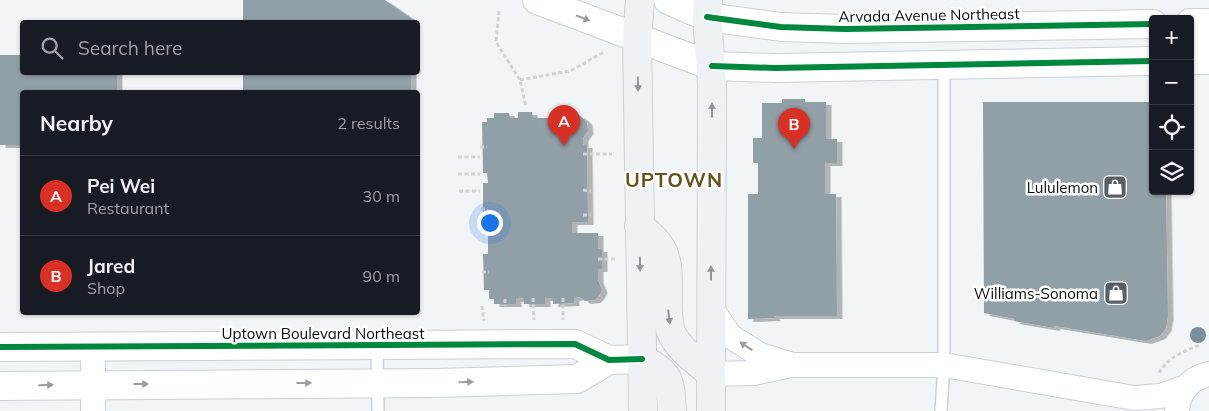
<!DOCTYPE html>
<meta charset="utf-8">
<style>
body{margin:0;font-family:Mulish,sans-serif;background:#20242c;color:#f1f3f6}
.controls{position:absolute;right:15px;top:15px;display:grid;overflow:hidden;border-radius:5px;box-shadow:0 1px 4px #0004}
.controls button{width:45px;height:45px;display:grid;place-items:center;padding:0;border:0;border-bottom:1px solid #363941;background:#171b24;color:#f1f3f6;font:25px sans-serif}
.you{position:absolute;left:489px;top:222px;width:18px;height:18px;margin:-12px;border:4px solid #fff;border-radius:50%;background:#1a73e8;box-shadow:0 0 0 8px #1a73e833}
.badge{display:grid;place-items:center;width:32px;height:32px;border-radius:50%;background:#d93025;color:#fff;font-size:16px;font-weight:700}
.pin{position:absolute;translate:-50% -41px;filter:drop-shadow(0 1px 2px #0008)}
.pin::after{content:'';position:absolute;top:26px;width:18px;height:15px;background:inherit;clip-path:polygon(0 0,100% 0,50% 100%)}
.list{margin:0;padding:0;list-style:none}
h2{display:flex;justify-content:space-between;align-items:center;height:65px;margin:0;padding:0 20px;font-size:21px}
h2 small{font-size:16px;font-weight:400;color:#9ea1a6}
.list li{display:grid;grid-template-columns:32px 1fr auto;gap:15px;align-items:center;box-sizing:border-box;height:80px;padding:0 20px;border-top:1px solid #363941}
.list b{display:block;font-size:19px;white-space:nowrap}
.list p{margin:0;font-size:16px;white-space:nowrap;color:#9ea1a6}
.list em{font-size:16px;font-style:normal;color:#9ea1a6}
.icon{flex:none;width:28px;height:28px;fill:none;stroke:currentColor;stroke-width:2;stroke-linecap:round;stroke-linejoin:round}
.map{position:relative;flex:none;width:1209px;height:411px;overflow:hidden}
.search{position:absolute;background:#171b24;box-shadow:0 1px 4px #0004;left:20px;top:20px;width:400px;height:55px;display:flex;align-items:center;gap:12px;box-sizing:border-box;padding:0 18px;border-radius:5px;color:#9ea1a6;font-size:19px}
.panel{position:absolute;background:#171b24;box-shadow:0 1px 4px #0004;left:20px;top:90px;width:400px;height:225px;border-radius:5px}
.map>svg:first-child{display:block}
</style>
<div class="map">
<svg width="1209" height="411" viewBox="0 0 1209 411">
<defs>
<filter id="shadow"><feDropShadow dx="5.5" dy="3" stdDeviation="0" flood-color="#0004"/></filter>
</defs>
<rect width="100%" height="100%" fill="#f2f5f7"/>
<path fill="#919fa7" filter="url(#shadow)" d="M243,0H385L411,18V22H243Z
M0,55H22V72H117V92H22V145H0Z
M243,72H411V92H243Z
M782,99H805V102H826V139H837V163H825V194H836L837,316H774L775,318L748,319V194H758V163H753V138H762V103H782Z
M983,102H1150L1153,105V191H1166L1168,317L1166,328L1160,336L1146,341L1055,326L1054,328L1014,321L1015,319L984,313Z
M518,112H532L533,118H554L553,112H570V116L579,115L587,122L588,131L583,138V145H587L588,222H572V233H598V249H602V269H598V280L602,290L599,296L595,300L585,301L580,297L574,298V303L553,304V298H545V304H524L523,298L516,299V304H494V299H489V290H484L483,254H488V235H483V183H488L487,173H483L482,122H487V118H494V113H509L510,118H518Z"/>
<g fill="none" stroke-linecap="round" stroke-linejoin="round">
<g stroke="#cad1d7" stroke-width="14">
<path id="service" d="M377,345L378,411
M941,411L944,365V65"/>
</g>
<g stroke="#cad1d7" stroke-width="26">
<path id="minor" d="M1191,23L1209,51
M711,308L730,336L760,355L789,364
M711,374L754,373L791,365H944L1134,398L1161,396L1186,387
M93,411V347
M1177,411C1178,392 1190,378 1209,374"/>
</g>
<g stroke="#cad1d7" stroke-width="30">
<path id="tertiary" d="M537,0L712,66L775,68L1153,61
M668,0L707,17L781,27L845,29L1153,24
M1190,23H1209
M1190,60H1209
M0,347L575,344L609,360L642,359
M0,386L436,383L577,379L609,360"/>
</g>
<g stroke="#cad1d7" stroke-width="30">
<path id="secondary" d="M640,0L637,39L643,411
M708,0L707,17L712,83L711,411
M639,226C647,232 656,239 661,248C674,268 663,307 671,332C678,349 698,362 711,374
M642,359C671,373 670,381 672,411"/>
</g>
<path stroke="#d2d3d4" stroke-width="3" stroke-dasharray="4 2.5" stroke-linecap="butt" d="M499,11L496,42L520,80L526,107
M520,80L570,71L604,52
M480,147H487
M583,154H612
M458,157H480
M458,174H480
M583,190L591,191
M459,191H480
M481,209H488
M583,215H591
M598,259H615
M482,272H489
M533,298L534,320
M563,298V320
M505,299V306
M482,306L484,321
M1159,373C1168,357 1184,351 1200,345"/>
<use href="#service" stroke="#fdfefe" stroke-width="11"/>
<use href="#minor" stroke="#fdfefe" stroke-width="24"/>
<use href="#tertiary" stroke="#fdfefe" stroke-width="28"/>
<use href="#secondary" stroke="#eff2f4" stroke-width="28"/>
<g stroke="#fff" stroke-width="9">
<path id="cycleway" d="M707,17L781,27L845,29L1153,24
M712,66L775,68L1153,61
M0,347L575,344L609,360L642,359"/>
</g>
<use href="#cycleway" stroke="#00873e" stroke-width="6"/>
</g>
<circle fill="#7b909e" cx="1198" cy="335" r="8"/>
<defs><path id="oneway-solid" d="M-6-.8H1V-3.2L6.5 0L1 3.2V.8H-6Z" transform="scale(1.25)"/></defs>
<g fill="#999ea1">
<use href="#oneway-solid" transform="translate(583 18) rotate(21)"/>
<use href="#oneway-solid" transform="translate(746 346) rotate(-147)"/>
<use href="#oneway-solid" transform="translate(466 382) rotate(-1)"/>
<use href="#oneway-solid" transform="translate(304 383)"/>
<use href="#oneway-solid" transform="translate(141 384)"/>
<use href="#oneway-solid" transform="translate(46 385) rotate(-1)"/>
</g>
<g fill="#91969b">
<use href="#oneway-solid" transform="translate(638 84) rotate(89)"/>
<use href="#oneway-solid" transform="translate(712 110) rotate(-90)"/>
<use href="#oneway-solid" transform="translate(640 264) rotate(89)"/>
<use href="#oneway-solid" transform="translate(711 273) rotate(-90)"/>
<use href="#oneway-solid" transform="translate(669 317) rotate(83)"/>
</g>
<defs>
<g id="shop-square" transform="scale(1.25)"><rect x="-9" y="-9" width="18" height="18" rx="4" fill="#575e64" stroke="#fff"/><path d="M-5-2.5h2.3a2.7 3.5 0 0 1 5.4 0H5L5.5 6h-11ZM-1.5-2.5h3a1.5 2.3 0 0 0-3 0Z" fill="#fff"/></g>
</defs>
<g fill-rule="evenodd">
<use href="#shop-square" x="1115" y="187"/>
<use href="#shop-square" x="1116" y="293"/>
</g>
<g text-anchor="middle" dominant-baseline="central" stroke-width="5" stroke-linejoin="round" paint-order="stroke">
<g font-size="15" fill="#030d15" stroke="#fff">
<text transform="translate(929 15) rotate(-1)">Arvada Avenue Northeast</text>
<text x="323" y="333">Uptown Boulevard Northeast</text>
</g>
<g font-size="15" fill="#030d15" stroke="#fff" text-anchor="end">
<text x="1098" y="187">Lululemon</text>
<text x="1098" y="293">Williams-Sonoma</text>
</g>
<g font-size="20" font-weight="bold" letter-spacing="1" fill="#665318" stroke="#fff">
<text x="674" y="179">UPTOWN</text>
</g>
</g>
</svg>
<div class="controls">
<button>+</button>
<button>−</button>
<button><svg class="icon" aria-label="locate" viewBox="0 0 24 24"><circle cx="12" cy="12" r="6"/><path d="M12 2v4M12 18v4M2 12h4M18 12h4"/></svg></button>
<button><svg class="icon" aria-label="layers" viewBox="0 0 24 24"><path d="M12 4l9 5-9 5-9-5zM3 14l9 5 9-5"/></svg></button>
</div>
<div class="you"></div>
<div class="pin badge" style="left:564px;top:146px">A</div>
<div class="pin badge" style="left:794px;top:149px">B</div>
<div class="search"><svg class="icon" aria-label="search" viewBox="0 0 24 24"><circle cx="10" cy="10" r="6"/><path d="M15 15l6 6"/></svg>Search here</div>
<section class="panel">
<h2>Nearby<small>2 results</small></h2>
<ul class="list">
<li><span class="badge">A</span><div><b>Pei Wei</b><p>Restaurant</p></div><em>30 m</em></li>
<li><span class="badge">B</span><div><b>Jared</b><p>Shop</p></div><em>90 m</em></li>
</ul>
</section>
</div>
